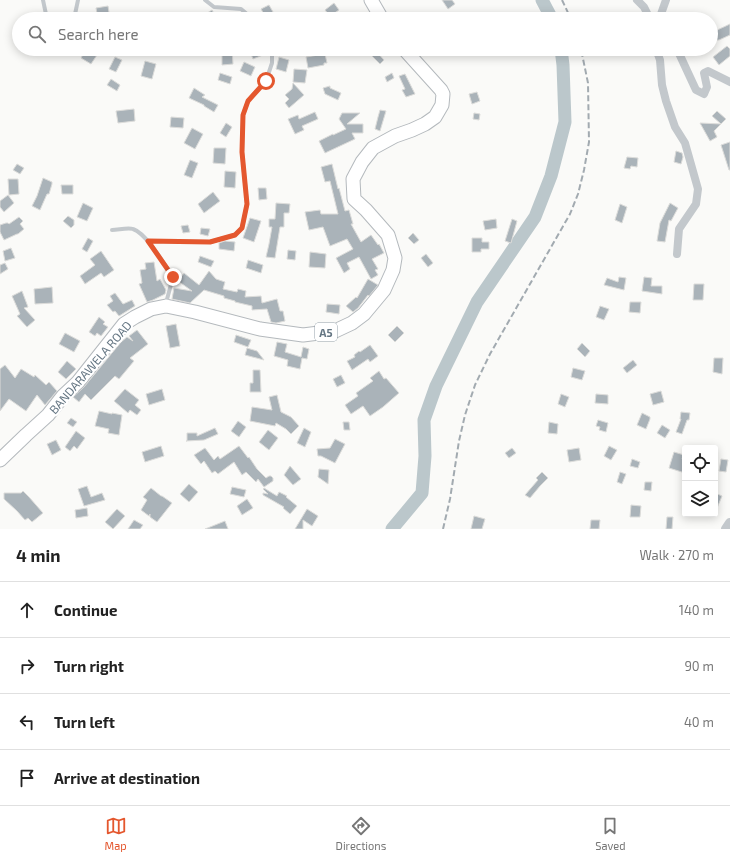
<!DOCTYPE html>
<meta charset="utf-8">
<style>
body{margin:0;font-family:"Exo 2",sans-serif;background:#f6f6f6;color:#222}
.controls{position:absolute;right:12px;bottom:12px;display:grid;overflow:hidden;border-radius:4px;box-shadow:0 2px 10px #0003}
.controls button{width:36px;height:36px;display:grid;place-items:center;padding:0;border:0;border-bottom:1px solid #e0e0e0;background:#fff;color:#222;font:20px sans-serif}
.stop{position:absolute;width:12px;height:12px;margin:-9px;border:3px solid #e4572e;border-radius:50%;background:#fff}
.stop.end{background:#e4572e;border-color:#fff;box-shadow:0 1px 4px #0008}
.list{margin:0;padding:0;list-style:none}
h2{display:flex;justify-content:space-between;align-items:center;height:52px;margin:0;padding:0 16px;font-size:17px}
h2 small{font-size:13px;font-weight:400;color:#767676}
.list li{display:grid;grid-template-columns:26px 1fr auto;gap:12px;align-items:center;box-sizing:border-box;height:56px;padding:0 16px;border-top:1px solid #e0e0e0}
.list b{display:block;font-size:15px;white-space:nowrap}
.list em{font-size:13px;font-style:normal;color:#767676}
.icon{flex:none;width:22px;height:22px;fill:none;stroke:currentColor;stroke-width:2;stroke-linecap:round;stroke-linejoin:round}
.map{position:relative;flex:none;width:730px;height:529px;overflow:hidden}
.search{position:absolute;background:#fff;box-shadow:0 2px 10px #0003;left:12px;right:12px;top:12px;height:44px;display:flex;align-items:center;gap:10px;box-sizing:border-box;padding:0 14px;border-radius:22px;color:#767676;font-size:15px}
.sheet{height:276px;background:#fff}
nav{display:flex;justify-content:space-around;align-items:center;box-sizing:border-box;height:56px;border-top:1px solid #e0e0e0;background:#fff;font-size:11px;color:#767676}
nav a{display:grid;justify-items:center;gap:2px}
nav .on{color:#e4572e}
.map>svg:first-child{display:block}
</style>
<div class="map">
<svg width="730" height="529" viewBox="0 0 730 529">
<rect width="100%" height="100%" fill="#fafaf8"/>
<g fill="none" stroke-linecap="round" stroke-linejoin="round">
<path stroke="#bbc7cb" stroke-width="13" d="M542,0L552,19
M392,529L422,493L425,456L424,420L436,386L477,302L535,217L551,176L565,122L563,65L561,49"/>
</g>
<path fill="#aab3b9" stroke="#dcdcda" d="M442,0H452L455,4L448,9Z
M334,3L339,10L330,16L325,10Z
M269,5L277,19H267L261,9Z
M108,6L110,19H98L96,8Z
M212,10L217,19H198Z
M730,24V35L719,40H717L713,32Z
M727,46L730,49V56L719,65L713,57Z
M86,49H94L99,52L91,64L81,58Z
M249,49H260L263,55L253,59Z
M365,49H374L384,60L380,64Z
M232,50L233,64L222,65V51Z
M325,54L327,63H324V65L308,68L306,57Z
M115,57L122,60L116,72L109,69Z
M279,57L289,60L286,72L276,69Z
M145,61L156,64L152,79L141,76Z
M244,62L255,67L251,76L240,71Z
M294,69L307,70L305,83L293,82Z
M220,73L232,77L230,84L218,80Z
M392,73L394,78L387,82L385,77Z
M405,74L415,94L406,97L402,90L405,89L399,76Z
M111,79L120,85L117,91L107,85Z
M293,83L304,95L289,108L285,103L289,99L285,95L292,89Z
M330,86V88L341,93L338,100L325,94L323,88Z
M194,88L205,95L202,97L218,105L214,112L204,106V105L189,98Z
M477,92L480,101L472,104L469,94Z
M134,109L135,121L118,123L116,111Z
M380,110L386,111L380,131L375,129L378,117Z
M717,111L726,119L721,124L712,116Z
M315,112L318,119L302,126L304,130L295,134L288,119L298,115L299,119Z
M342,113H360L347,124H363V133H352L355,139L325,153L319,141L333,134V135L346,129L339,119Z
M474,113L480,114L479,120L473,119Z
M171,117L184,118L183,128L170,127Z
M226,123L232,127L226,137L220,133Z
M700,123L721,124L714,131L717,137L710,141Z
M192,128L203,134L195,149L184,143Z
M730,142V170H729L721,145Z
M214,148H226L225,164L213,163Z
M676,151L682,153L683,157L681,164L674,162Z
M627,157L638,158L637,167L631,166L630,169L624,168Z
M190,160L198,163L192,178L184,175Z
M17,164L24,168L20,174L13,170Z
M332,164L338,189L339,188L345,211L349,210L353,224H351L361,242L371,235L378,245L379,244L384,253L372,259L378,269L375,270L378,275L371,279L359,257L347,263L350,269L344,273L336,258L353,249L347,239L330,246L323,227L309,230L305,212L320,210L321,214H338L330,181L325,182L321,167Z
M225,171L236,172L235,188L224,187Z
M43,178L52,182V184L49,194H47L40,210L32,206L37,196Z
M8,179H18L19,194L9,195Z
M61,185H73V194H62Z
M258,188H266L267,199L259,200Z
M213,192L220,201L204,213L198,204Z
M8,195L14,203L4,212L0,207V201Z
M83,203L93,208L87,221L77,217Z
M276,203L290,204L289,213H284V227H280L275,258L266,257L269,244L272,227H269V219H275Z
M670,203L678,208L671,221L669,220L665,242L657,241L660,223Z
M620,204L627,207L622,223L615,220Z
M68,216L74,220V225L71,228L63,221Z
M19,217L23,221L20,224L24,229L18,234H17L4,240L0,232V225L6,223H8L9,224Z
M250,218L261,221L254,242L243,238Z
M496,219L497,228L485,230L483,221Z
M512,219L517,221L511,243L505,241Z
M188,225L190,232L183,233L181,226Z
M201,228L210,229L208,236L200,234Z
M413,233L419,240L414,244L408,238Z
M88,238L93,241L87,252L82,249Z
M472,238H482V242H489V249H481V252H472Z
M225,241L235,242L234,251L219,249V243Z
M11,248L15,258L5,261L3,251Z
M288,250L296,251L295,260L287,259Z
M101,251L114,270L104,277L101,273L85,284L80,276L95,265L90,259Z
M310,252L326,254L325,268L309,267Z
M426,254L433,263L428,267L421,258Z
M200,256L214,261L211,267L198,262Z
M248,260L263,265L261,273L246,268Z
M154,262L157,281L160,279L166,290L165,294L153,300L147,302L139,284L142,283L140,270L146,269L145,263Z
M5,263L8,269L0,274V265Z
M209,271L216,279L225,282L223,289L237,292L238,289L246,291L245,297L261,296L262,303L277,299L280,311H283L285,321L276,323L271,322L267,309L252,310V306L235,302V301L224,298V296L204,290L190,303L172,299L174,288L192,291L178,281L184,273L199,285Z
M619,277L626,278L624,290L604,285L607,278L618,282Z
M644,277L652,278L651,286H662V294L642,291Z
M368,279L378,285L369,296L368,295L358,308L353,312L346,306L356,297L357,298Z
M694,284H704L703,300H693Z
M52,287L53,303L35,304L34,289Z
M22,291L28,307L24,308L35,320L27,327L17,316L20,314L12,296Z
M115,293L123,304L132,300L135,306L119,316L115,311L113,312L107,305L113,301L110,296Z
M630,302H641L640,313L629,312Z
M327,304L340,305L339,314L326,312Z
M600,306L609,309L604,320L596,317Z
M99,317L105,322L103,324L108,327L101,336L97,333L95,336L89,332Z
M176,324L180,346L170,348L166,326Z
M397,326L404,333L395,342L388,335Z
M137,330L148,344L130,358L134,361L119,379L115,376L91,400L85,394L79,402L73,397L84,387L121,342L127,337L133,341L129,336Z
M65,333L80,341L74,352L59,344Z
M236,335L251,340L248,347L234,342Z
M277,342L287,344L285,352L301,357L303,347L309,349L307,359L302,358L300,369L287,366L288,360L274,356Z
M582,343L590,351L585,357L577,349Z
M370,345L378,356L370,362L368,359L352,370L347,361L355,357L354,355L359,351L360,352Z
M247,348L257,351L264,360L245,355Z
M714,358H723L722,374L713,372Z
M633,360L637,365L627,373L623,368Z
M67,361L76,369L66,379L58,372Z
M5,365L15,378L21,369L34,377L35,375L46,385L49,382L57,391L45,405L37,395L26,411L9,399L0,411V369Z
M573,368L585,371L582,380L571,377Z
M253,370H260L261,392H250V383H253Z
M379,371L384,379L386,378L399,393L383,407L370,416L363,406L351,414L345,405L358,396L356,393L373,381L370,378Z
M341,375L345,383L337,387L333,379Z
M125,389L139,400L135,405L141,410L137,415L130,410L128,413L114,401Z
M162,389L165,400L149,405L146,394Z
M661,391L664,402L653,405L650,394Z
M561,394L569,397L565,407L558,404Z
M596,394L608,395V404L595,403Z
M277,395L281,412L291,417L299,426L291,434L286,429L276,423L275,426L250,421L252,407L272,410L269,397Z
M99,411L112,414V413L122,415L119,435L108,433L109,429L95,426Z
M681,412L690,413L689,420H687L682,434L676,432L681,419H680Z
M642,413L650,417V419L646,429L637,425Z
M71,418L77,422L73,427L67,423Z
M598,420L608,423L606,432L599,430L600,427L596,426Z
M238,421L246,427L239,437L231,431Z
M343,422H349L350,430H344Z
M549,422L558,424L557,434L548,433Z
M662,425L670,430L665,438L657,433Z
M215,428L218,434L204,440L186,441H187V433H197V436Z
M304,428L311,432L305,447L297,443Z
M268,430L278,438L269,450L259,442Z
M76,431L85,438L77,449L74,446L70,451L65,447Z
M335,439L345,444L335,463L321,456H318L317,449L330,448Z
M56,440L61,450L52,455L47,444Z
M161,446L164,456L145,462L142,452Z
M239,446L248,458L249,457L257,469L266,478L269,476H271L273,478V481L264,487L258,479L256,482L246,472L242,475L234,462L218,474L215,471L212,473L204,461L201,464L194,455L205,448L214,460L218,456L220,459Z
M609,446L617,450L611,460L604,456Z
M512,448L516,453L509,458L505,453Z
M579,448L581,460L569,462L567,450Z
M674,452L684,455L682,459H685V473L669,468Z
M632,459L640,462L638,468L630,466Z
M721,459L728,460L726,472L719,471Z
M290,466L301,479L293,485L284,475Z
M319,469L329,470L328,484L318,477Z
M542,472L548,478L540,486L530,498L525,495L538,480L536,478Z
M620,472L626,474L622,484L617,482Z
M645,482H652L651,491L644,490Z
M189,484L198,492L189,502L180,494Z
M87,486L91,497L102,493L105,500L84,506L78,489Z
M232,487L246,490L244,497L230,494Z
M151,488L161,496H162L172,503L157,522L150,517V514L149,516L141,510L147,500L143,497Z
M264,488L277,496L279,492L287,496L286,497L297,506L290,514L283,508L284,507L263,495V493L268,494L263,489Z
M23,491L29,497L43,513L32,522L28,518L25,520L17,511L4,499V493H21Z
M715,493L722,496L715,513Z
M247,499L253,508L242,515L237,506Z
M631,505L641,506L640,517H630Z
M87,508L88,516L76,518L75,510Z
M117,509L125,516L113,529L105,522Z
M307,509L318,516L312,526L303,520V529H295Z
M474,516L485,519L482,529H471Z
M667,517H673L672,529H666Z
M134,520L143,525L140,529H128Z
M591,520H600L599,529H590Z
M225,521L228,529H205Z"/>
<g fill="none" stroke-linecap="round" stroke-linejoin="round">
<g stroke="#b4b9bd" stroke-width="15">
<path id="trunk" d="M371,0L382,19
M0,460L26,435L48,415L63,396L78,382L124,324L135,317L151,309L166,306L195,312L260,329L303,335L335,331L352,323L364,314L384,290L393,270L395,258L388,235L366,210L354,199L353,179L362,162L373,148L395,136L412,130L425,124L435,117L442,105L443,94L441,90L404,49"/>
</g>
<path stroke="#c3c8cc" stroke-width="4" d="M43,0L47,19
M205,0L214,7L241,9L253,19
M74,19L78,0
M112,230C118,230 128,227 133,229C147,234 164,264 173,277L166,303
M148,241L210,242L235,235L242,228L247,204L242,152L243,115L248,101L266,81L272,63V49"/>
<path stroke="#c3c8cc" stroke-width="8" d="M637,0L644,7L650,19
M662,19L661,14L666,0
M656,49L660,60L662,85L666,101L675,127L685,143L698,189L696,204L679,229L677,254
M677,49L696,90L704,94L707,87L704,73L708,71L730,82"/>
<path stroke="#c3c8cc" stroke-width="10" d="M726,529L730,523"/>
<use href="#trunk" stroke="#fff" stroke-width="13"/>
<path stroke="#a2aab0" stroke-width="2" stroke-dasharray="6 3" stroke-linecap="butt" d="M562,0L571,19
M443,529L450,499L459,441L465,415L475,385L490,354L570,214L578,194L584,170L589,142L588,83L581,49"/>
</g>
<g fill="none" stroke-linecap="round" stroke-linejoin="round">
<path stroke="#e4572e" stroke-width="5" d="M173,277L148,241L210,242L235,235L242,228L247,204L242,152L243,115L248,101L266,81"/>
</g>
<g text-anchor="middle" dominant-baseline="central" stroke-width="4" stroke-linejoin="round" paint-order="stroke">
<rect fill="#fff" stroke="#939fa8" stroke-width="1" x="315" y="323" width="22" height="18" rx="3"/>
<g font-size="11" font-weight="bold" fill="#657683">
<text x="326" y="332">A5</text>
</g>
<g font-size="12" fill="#657683" stroke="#fff">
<text transform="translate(90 367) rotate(-49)">BANDARAWELA ROAD</text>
</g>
</g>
</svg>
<div class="controls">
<button><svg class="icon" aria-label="locate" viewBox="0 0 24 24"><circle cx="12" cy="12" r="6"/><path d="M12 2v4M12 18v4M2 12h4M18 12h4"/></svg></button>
<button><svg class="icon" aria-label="layers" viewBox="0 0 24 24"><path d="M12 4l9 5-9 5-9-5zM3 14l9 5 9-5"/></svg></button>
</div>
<div class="stop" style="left:266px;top:81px"></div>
<div class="stop end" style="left:173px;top:277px"></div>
<div class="search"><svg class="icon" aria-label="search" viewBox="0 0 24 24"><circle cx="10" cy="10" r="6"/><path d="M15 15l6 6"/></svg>Search here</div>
</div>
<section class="sheet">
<h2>4 min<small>Walk · 270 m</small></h2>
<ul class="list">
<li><svg class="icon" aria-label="ahead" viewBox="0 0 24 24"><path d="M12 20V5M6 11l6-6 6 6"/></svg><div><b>Continue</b></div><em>140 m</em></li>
<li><svg class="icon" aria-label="right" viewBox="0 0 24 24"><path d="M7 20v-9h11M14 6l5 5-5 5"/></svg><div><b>Turn right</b></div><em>90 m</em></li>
<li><svg class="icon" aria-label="left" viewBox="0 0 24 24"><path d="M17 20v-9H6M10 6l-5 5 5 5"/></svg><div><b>Turn left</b></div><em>40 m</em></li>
<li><svg class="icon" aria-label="arrive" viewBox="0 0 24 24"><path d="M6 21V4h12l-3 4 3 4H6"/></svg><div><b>Arrive at destination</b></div></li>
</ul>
</section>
<nav>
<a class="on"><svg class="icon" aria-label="map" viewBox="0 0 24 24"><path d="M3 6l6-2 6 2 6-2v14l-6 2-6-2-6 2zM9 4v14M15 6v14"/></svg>Map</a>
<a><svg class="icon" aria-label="directions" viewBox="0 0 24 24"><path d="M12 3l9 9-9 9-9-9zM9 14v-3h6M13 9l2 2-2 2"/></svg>Directions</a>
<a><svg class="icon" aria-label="saved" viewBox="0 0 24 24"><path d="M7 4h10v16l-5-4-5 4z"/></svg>Saved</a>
</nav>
